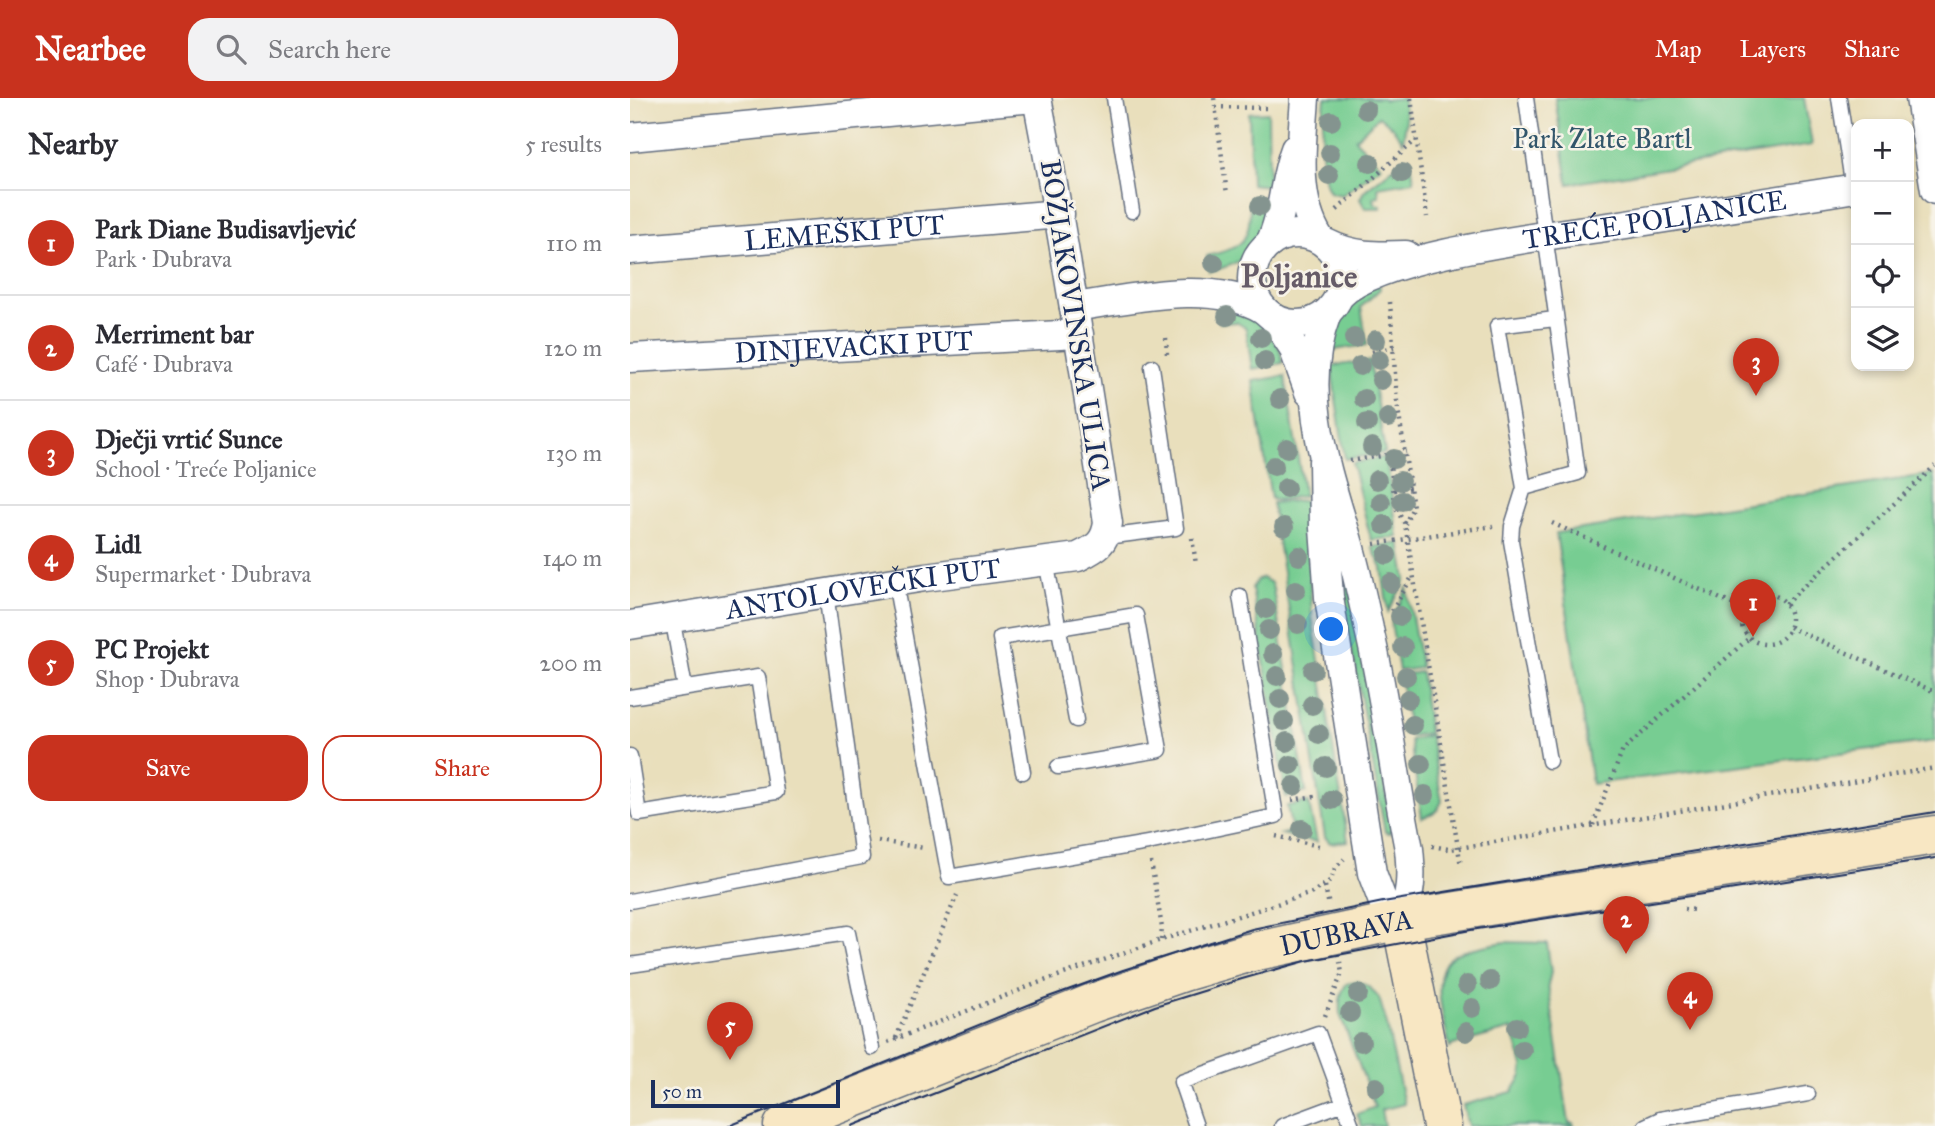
<!DOCTYPE html>
<meta charset="utf-8">
<style>
body{margin:0;font-family:"IM FELL Great Primer",serif;background:#f2f2f3;color:#2b2b33}
.controls{position:absolute;right:21px;top:21px;display:grid;overflow:hidden;border-radius:14px;box-shadow:0 4px 10px #0003}
.controls button{width:63px;height:63px;display:grid;place-items:center;padding:0;border:0;border-bottom:2px solid #e1e1e2;background:#fff;color:#2b2b33;font:35px sans-serif}
.scale{position:absolute;left:21px;bottom:18px;width:189px;box-sizing:border-box;padding-left:7px;border:4px solid #1b2f5e;border-top:0;font-size:19px;line-height:24px;white-space:nowrap;color:#1b2f5e;-webkit-text-stroke:5px #f7f3e8;paint-order:stroke}
.you{position:absolute;left:702px;top:532px;width:24px;height:24px;margin:-18px;border:5px solid #fff;border-radius:50%;background:#1a73e8;box-shadow:0 0 0 10px #1a73e833}
.badge{display:grid;place-items:center;width:46px;height:46px;border-radius:50%;background:#c8321e;color:#fff;font-size:23px;font-weight:700}
.pin{position:absolute;translate:-50% -58px;filter:drop-shadow(0 2px 4px #0008)}
.pin::after{content:'';position:absolute;top:37px;width:24px;height:21px;background:inherit;clip-path:polygon(0 0,100% 0,50% 100%)}
.list{margin:0;padding:0;list-style:none}
h2{display:flex;justify-content:space-between;align-items:center;height:91px;margin:0;padding:0 28px;font-size:30px}
h2 small{font-size:23px;font-weight:400;color:#7c7c81}
.list li{display:grid;grid-template-columns:46px 1fr auto;gap:21px;align-items:center;box-sizing:border-box;height:105px;padding:0 28px;border-top:2px solid #e1e1e2}
.list b{display:block;font-size:26px;white-space:nowrap}
.list p{margin:0;font-size:23px;white-space:nowrap;color:#7c7c81}
.list em{font-size:23px;font-style:normal;color:#7c7c81}
.actions{display:flex;gap:14px;padding:21px 28px}
.actions a{flex:1;padding:16px 0;border:2px solid #c8321e;border-radius:21px;text-align:center;font-size:24px;color:#c8321e}
.actions .main{background:#c8321e;color:#fff}
.icon{flex:none;width:38px;height:38px;fill:none;stroke:currentColor;stroke-width:2;stroke-linecap:round;stroke-linejoin:round}
.map{position:relative;flex:none;width:1305px;height:1028px;overflow:hidden}
header{display:flex;align-items:center;gap:42px;box-sizing:border-box;height:98px;padding:0 35px;background:#c8321e;color:#fff}
header strong{font-size:33px}
nav{display:flex;gap:38px;margin-inline-start:auto;font-size:24px}
.search{width:490px;height:63px;background:#f2f2f3;display:flex;align-items:center;gap:18px;box-sizing:border-box;padding:0 24px;border-radius:21px;color:#7c7c81;font-size:26px}
main{display:flex}
aside{flex:1;background:#fff}
.map>svg:first-child{display:block}
</style>
<header>
<strong>Nearbee</strong>
<div class="search"><svg class="icon" aria-label="search" viewBox="0 0 24 24"><circle cx="10" cy="10" r="6"/><path d="M15 15l6 6"/></svg>Search here</div>
<nav><a>Map</a><a>Layers</a><a>Share</a></nav>
</header>
<main>
<aside>
<h2>Nearby<small>5 results</small></h2>
<ul class="list">
<li><span class="badge">1</span><div><b>Park Diane Budisavljević</b><p>Park · Dubrava</p></div><em>110 m</em></li>
<li><span class="badge">2</span><div><b>Merriment bar</b><p>Café · Dubrava</p></div><em>120 m</em></li>
<li><span class="badge">3</span><div><b>Dječji vrtić Sunce</b><p>School · Treće Poljanice</p></div><em>130 m</em></li>
<li><span class="badge">4</span><div><b>Lidl</b><p>Supermarket · Dubrava</p></div><em>140 m</em></li>
<li><span class="badge">5</span><div><b>PC Projekt</b><p>Shop · Dubrava</p></div><em>200 m</em></li>
</ul>
<div class="actions"><a class="main">Save</a><a>Share</a></div>
</aside>
<div class="map">
<svg width="1305" height="1028" viewBox="0 0 1305 1028">
<rect width="100%" height="100%" fill="#f7f3e8"/>
<filter id="ink" filterUnits="userSpaceOnUse"><feTurbulence type="fractalNoise" baseFrequency=".0143" numOctaves="2"/><feDisplacementMap in="SourceGraphic" scale="14" xChannelSelector="R" yChannelSelector="G"/><feConvolveMatrix kernelMatrix="1 2 1 2 8 2 1 2 1" color-interpolation-filters="sRGB"/></filter>
<filter id="wash" filterUnits="userSpaceOnUse"><feTurbulence type="fractalNoise" baseFrequency=".00686" numOctaves="4" result="noise"/><feDisplacementMap in="SourceGraphic" scale="28" xChannelSelector="R" yChannelSelector="G"/><feGaussianBlur stdDeviation="1.57" result="paint"/><feColorMatrix in="noise" values="0 0 0 0 0 0 0 0 0 0 0 0 0 0 0 0 0 1.4 0 .05"/><feComposite in="paint" operator="in"/></filter>
<g filter="url(#wash)">
<rect width="100%" height="100%" fill="#e9dfbc"/>
<path fill="#77cd92" stroke="#497e78" stroke-width="2" d="M695,0H753L754,2L773,0L776,24L773,43L761,28L749,18L725,41L751,68L712,97L701,95C687,78 693,22 695,0Z
M925,0H1174L1182,47L938,86Z
M638,14L639,88L621,86L619,15Z
M774,65L782,70L784,83L748,89L749,98L744,99L745,106L750,107V110H735L730,101L734,93L768,66Z
M620,102H639C628,144 627,164 579,173L577,158C617,149 620,141 620,102Z
M749,184L750,191L731,209L737,247L697,253L710,206Z
M588,210L625,219L649,249L653,265L622,271L616,230L606,224L590,225Z
M740,263L755,355L715,361L701,268Z
M655,278L674,398L648,402L641,401L623,283Z
M756,359L768,439L741,442L722,365Z
M1303,376L1305,390V643L962,686L926,435Z
M675,402L682,519L718,743L700,745L695,739L642,405Z
M770,445L776,481L758,514L752,470L742,449Z
M715,458L762,731L760,735L755,734L725,568L704,482Z
M632,480L641,485L643,491L676,694L656,699L622,490L627,482Z
M777,490L791,570L769,573L761,525Z
M791,574L799,635L780,638L770,577Z
M800,637L812,703L807,713L792,720L780,642Z
M677,704L679,706L687,744L652,736L662,733L657,708Z
M875,844L917,845L921,874L918,887L939,1025H943L944,1028H838L833,1007L882,994L892,978L893,968L882,931L823,947L820,950C815,925 796,871 826,856C841,849 859,847 875,844Z
M727,883L739,889L749,900L756,923L774,1006L751,1012L754,1028H732L727,1016L745,1009L710,916C709,904 710,896 716,886Z"/>
</g>
<g filter="url(#ink)">
<g fill="none" stroke-linecap="round" stroke-linejoin="round">
<g stroke="#636d7f" stroke-width="17">
<path id="lane" d="M484,0L502,113
M896,0L948,375L894,390L882,428L881,443L919,663
M1209,0L1223,90
M894,390L867,228L925,221
M476,439L546,430L522,269
M416,463L446,622
M265,484L319,779L518,745L646,718L610,498
M42,519L55,590
M0,599L128,579L146,694L9,716L0,658
M393,674L370,540L506,517L530,652L428,669
M0,803L232,759L196,495
M0,867L218,835L242,950
M566,1028L551,984L688,935L722,1028
M652,1028L714,1005
M1015,1028L1030,1021L1178,996"/>
</g>
<g stroke="#636d7f" stroke-width="31">
<g id="street">
<path d="M675,0C672,46 664,101 690,141"/>
<path d="M1290,0L1305,92"/>
<path d="M0,39L404,0"/>
<circle cx="667" cy="181" r="45"/>
<path d="M640,145C654,116 653,82 665,51"/>
<path d="M696,145C723,159 747,158 776,157"/>
<path id="s1" d="M0,152L430,116"/>
<path id="s2" d="M710,197C752,155 927,137 990,127C1069,115 1148,102 1226,90"/>
<path d="M444,209C502,201 581,181 633,211"/>
<path d="M643,219L663,249L679,294"/>
<path id="s3" d="M0,260L449,236"/>
<path d="M693,363L694,430L699,499L742,775L753,804L771,822C781,795 782,780 779,751C764,678 756,603 739,531C732,498 725,465 715,433C693,361 669,288 697,215"/>
<path id="s4" d="M0,527L295,479L448,459C466,450 475,446 478,425C456,283 434,141 407,0"/>
</g>
</g>
<g stroke="#636d7f" stroke-width="41">
<g id="secondary">
<path d="M771,822L812,1028"/>
<path id="s5" d="M153,1028L463,905L553,874L618,855L771,822L1305,737"/>
</g>
</g>
<path stroke="#636d7f" stroke-width="4.5" stroke-dasharray="2 5" stroke-linecap="butt" d="M584,0L597,96
M781,0L797,119
M585,9L637,10
M707,112L786,42
M760,204L767,304L783,409L775,426
M536,240L537,257
M742,254L764,249
M759,356L766,411L775,426L831,768
M720,363L776,354
M764,392L782,389
M922,425L1113,511
M562,440L566,466
M744,446L863,428
M1111 521a25 25 0 1 1 50 0a25 25 0 1 1-50 0Z
M1155,506L1305,368
M762,513L782,479
M1159,529L1305,594
M662,702L685,698
M963,727L993,652L1119,540
M646,738L693,749
M248,743L294,750
M802,748L818,751L829,750L1305,670
M521,764L532,830L531,842
M695,788L699,808
M1054,811L1067,812
M695,918L712,875L710,864
M266,940L327,797
M258,944L408,885L531,842L682,795L701,782L705,770L714,761"/>
<use href="#lane" stroke="#fff" stroke-width="14"/>
<use href="#street" stroke="#fff" stroke-width="28"/>
<use href="#secondary" stroke="#f8e7c3" stroke-width="38"/>
<path stroke="#1b2f5e" stroke-width="2" d="M99,1028L413,901L493,872L622,831L753,804L1305,714
M222,1028L525,908L612,881L676,863L841,832L1305,760"/>
</g>
<g fill="#84948f">
<circle cx="736" cy="12" r="10"/>
<circle cx="701" cy="23" r="10"/>
<circle cx="700" cy="55" r="10"/>
<circle cx="740" cy="65" r="10"/>
<circle cx="772" cy="75" r="10"/>
<circle cx="699" cy="77" r="10"/>
<circle cx="630" cy="108" r="10"/>
<circle cx="584" cy="165" r="10"/>
<circle cx="597" cy="218" r="10"/>
<circle cx="631" cy="240" r="10"/>
<circle cx="724" cy="240" r="10"/>
<circle cx="746" cy="242" r="10"/>
<circle cx="749" cy="262" r="10"/>
<circle cx="635" cy="263" r="10"/>
<circle cx="730" cy="268" r="10"/>
<circle cx="751" cy="282" r="10"/>
<circle cx="650" cy="301" r="10"/>
<circle cx="734" cy="301" r="10"/>
<circle cx="758" cy="320" r="10"/>
<circle cx="737" cy="325" r="10"/>
<circle cx="742" cy="349" r="10"/>
<circle cx="657" cy="350" r="10"/>
<circle cx="764" cy="361" r="10"/>
<circle cx="644" cy="368" r="10"/>
<circle cx="747" cy="382" r="10"/>
<circle cx="770" cy="383" r="10"/>
<circle cx="656" cy="390" r="10"/>
<circle cx="772" cy="403" r="10"/>
<circle cx="751" cy="404" r="10"/>
<circle cx="754" cy="427" r="10"/>
<circle cx="654" cy="429" r="10"/>
<circle cx="757" cy="457" r="10"/>
<circle cx="669" cy="458" r="10"/>
<circle cx="761" cy="485" r="10"/>
<circle cx="666" cy="492" r="10"/>
<circle cx="636" cy="511" r="10"/>
<circle cx="770" cy="518" r="10"/>
<circle cx="668" cy="526" r="10"/>
<circle cx="639" cy="532" r="10"/>
<circle cx="773" cy="549" r="10"/>
<circle cx="643" cy="556" r="10"/>
<circle cx="683" cy="572" r="10"/>
<circle cx="647" cy="578" r="10"/>
<circle cx="776" cy="578" r="10"/>
<circle cx="650" cy="601" r="10"/>
<circle cx="778" cy="601" r="10"/>
<circle cx="682" cy="607" r="10"/>
<circle cx="654" cy="623" r="10"/>
<circle cx="783" cy="627" r="10"/>
<circle cx="689" cy="636" r="10"/>
<circle cx="657" cy="644" r="10"/>
<circle cx="791" cy="666" r="10"/>
<circle cx="661" cy="667" r="10"/>
<circle cx="696" cy="669" r="10"/>
<circle cx="664" cy="688" r="10"/>
<circle cx="795" cy="697" r="10"/>
<circle cx="702" cy="702" r="10"/>
<circle cx="672" cy="731" r="10"/>
<circle cx="860" cy="883" r="10"/>
<circle cx="837" cy="887" r="10"/>
<circle cx="728" cy="896" r="10"/>
<circle cx="842" cy="910" r="10"/>
<circle cx="720" cy="915" r="10"/>
<circle cx="887" cy="929" r="10"/>
<circle cx="836" cy="934" r="10"/>
<circle cx="731" cy="944" r="10"/>
<circle cx="892" cy="952" r="10"/>
<circle cx="746" cy="989" r="10"/>
</g>
</g>
<g text-anchor="middle" dominant-baseline="central" stroke-width="5" stroke-linejoin="round" paint-order="stroke">
<g font-size="28" fill="#32566b" stroke="#f7f3e8">
<text x="972" y="40">Park Zlate Bartl</text>
</g>
<g font-size="28" fill="#1b2f5e" stroke="#f7f3e8">
<text stroke="none"><textPath href="#s2" startOffset="326">TREĆE POLJANICE</textPath></text>
<text stroke="none"><textPath href="#s1" startOffset="215">LEMEŠKI PUT</textPath></text>
<text transform="translate(446 227) rotate(81)">BOŽJAKOVINSKA ULICA</text>
<text stroke="none"><textPath href="#s3" startOffset="224">DINJEVAČKI PUT</textPath></text>
<text stroke="none"><textPath href="#s4" startOffset="236">ANTOLOVEČKI PUT</textPath></text>
<text stroke="none"><textPath href="#s5" startOffset="597">DUBRAVA</textPath></text>
</g>
<g font-size="32" font-weight="bold" fill="#665c68" stroke="#f7f3e8">
<text x="669" y="178">Poljanice</text>
</g>
</g>
</svg>
<div class="controls">
<button>+</button>
<button>−</button>
<button><svg class="icon" aria-label="locate" viewBox="0 0 24 24"><circle cx="12" cy="12" r="6"/><path d="M12 2v4M12 18v4M2 12h4M18 12h4"/></svg></button>
<button><svg class="icon" aria-label="layers" viewBox="0 0 24 24"><path d="M12 4l9 5-9 5-9-5zM3 14l9 5 9-5"/></svg></button>
</div>
<div class="scale">50 m</div>
<div class="you"></div>
<div class="pin badge" style="left:1123px;top:539px">1</div>
<div class="pin badge" style="left:996px;top:856px">2</div>
<div class="pin badge" style="left:1126px;top:298px">3</div>
<div class="pin badge" style="left:1060px;top:932px">4</div>
<div class="pin badge" style="left:100px;top:962px">5</div>
</div>
</main>
